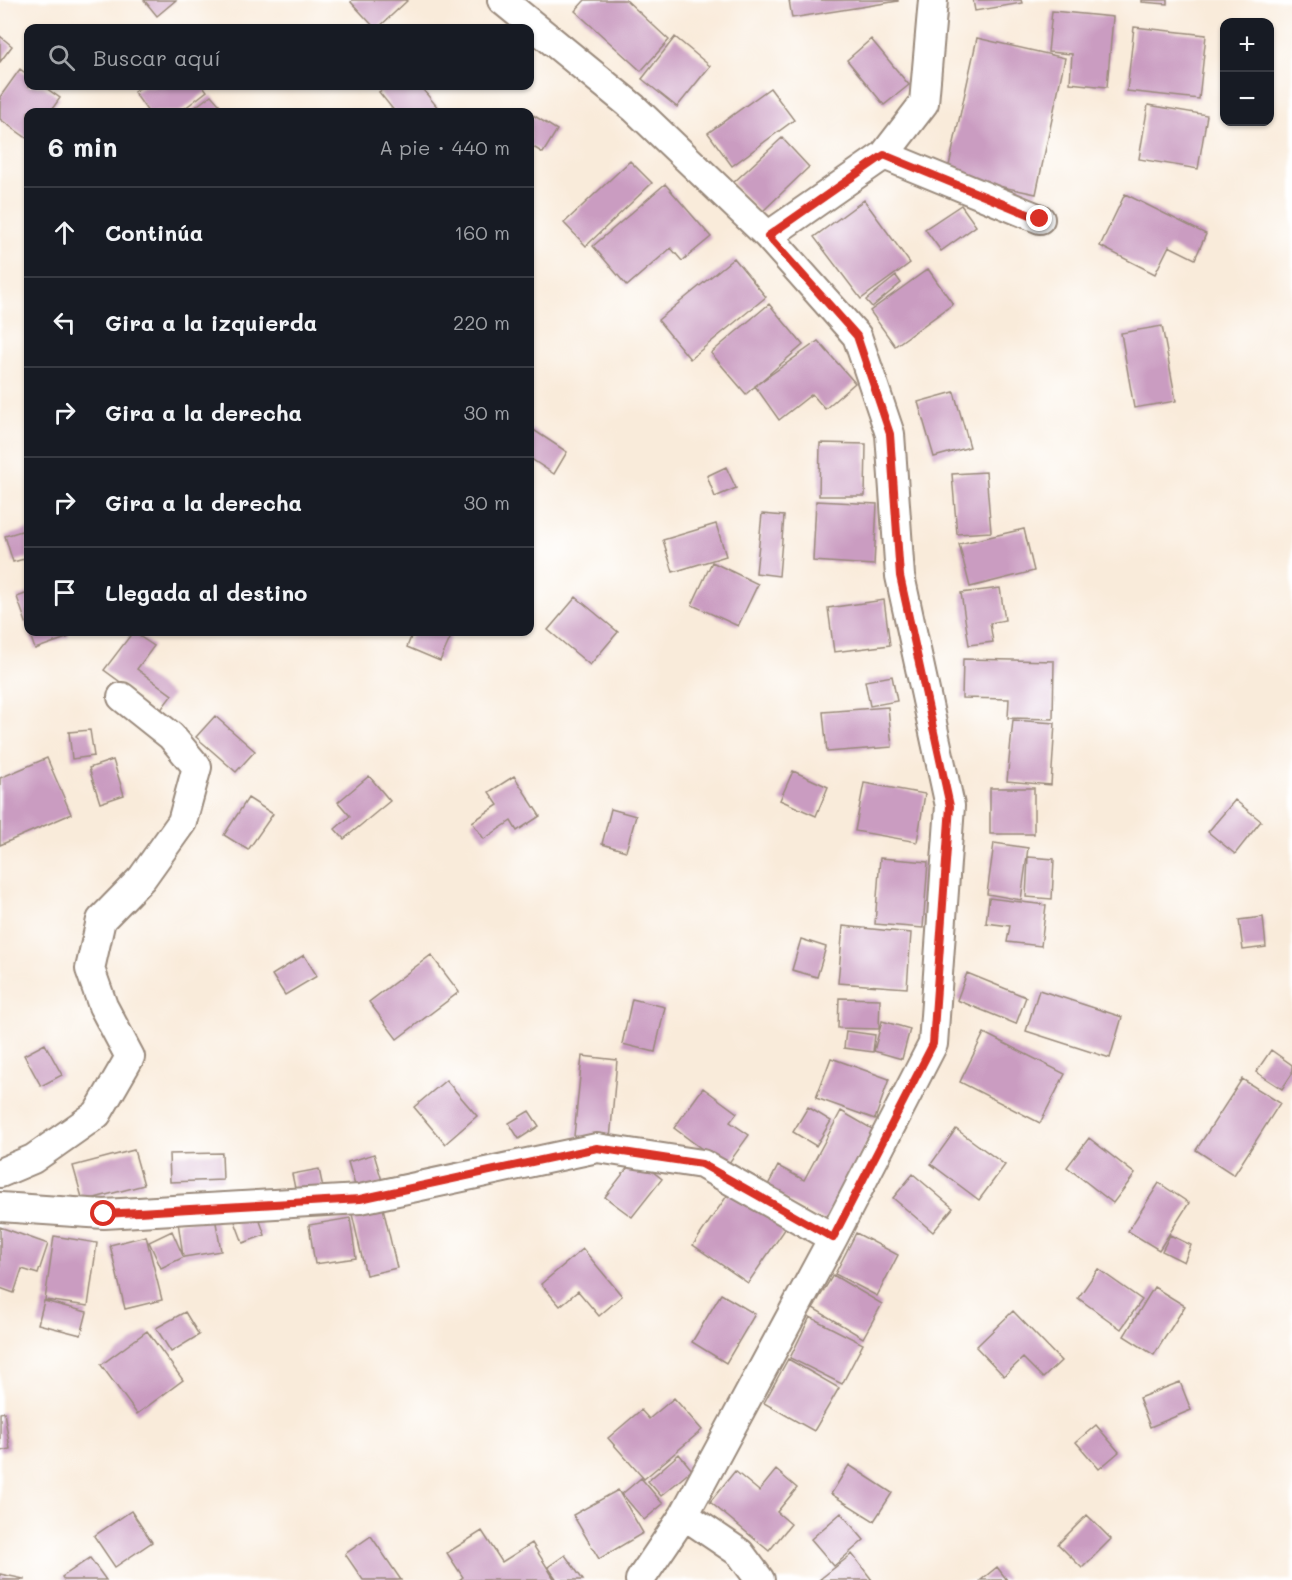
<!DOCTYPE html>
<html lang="es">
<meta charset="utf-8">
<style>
body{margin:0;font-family:Mali,sans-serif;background:#20242c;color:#f1f3f6}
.controls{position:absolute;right:18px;top:18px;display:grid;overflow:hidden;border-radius:12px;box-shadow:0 2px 4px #0004}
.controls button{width:54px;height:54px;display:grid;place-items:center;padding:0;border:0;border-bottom:2px solid #363941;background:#171b24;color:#f1f3f6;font:30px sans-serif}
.stop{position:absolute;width:18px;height:18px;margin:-14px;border:4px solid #d93025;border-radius:50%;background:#fff}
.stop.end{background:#d93025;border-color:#fff;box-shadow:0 2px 6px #0008}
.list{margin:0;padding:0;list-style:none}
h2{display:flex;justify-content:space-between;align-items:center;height:78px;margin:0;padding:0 24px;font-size:26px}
h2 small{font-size:20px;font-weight:400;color:#9ea1a6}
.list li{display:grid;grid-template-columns:39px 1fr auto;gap:18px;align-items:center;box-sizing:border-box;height:90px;padding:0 24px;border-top:2px solid #363941}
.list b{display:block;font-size:22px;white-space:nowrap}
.list em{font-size:20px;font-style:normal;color:#9ea1a6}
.icon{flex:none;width:33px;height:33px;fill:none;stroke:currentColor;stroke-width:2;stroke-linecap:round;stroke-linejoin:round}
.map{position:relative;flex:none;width:1292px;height:1580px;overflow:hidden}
.search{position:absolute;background:#171b24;box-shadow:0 2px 4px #0004;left:24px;top:24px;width:510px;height:66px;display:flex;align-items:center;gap:15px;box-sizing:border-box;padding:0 21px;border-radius:12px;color:#9ea1a6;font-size:22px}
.panel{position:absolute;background:#171b24;box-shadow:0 2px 4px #0004;left:24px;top:108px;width:510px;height:528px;border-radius:12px}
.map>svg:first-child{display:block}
</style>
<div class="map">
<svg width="1292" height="1580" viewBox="0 0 1292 1580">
<rect width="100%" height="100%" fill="#fff"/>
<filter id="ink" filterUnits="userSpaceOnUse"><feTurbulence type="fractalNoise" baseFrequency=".0167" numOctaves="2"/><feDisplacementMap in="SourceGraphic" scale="12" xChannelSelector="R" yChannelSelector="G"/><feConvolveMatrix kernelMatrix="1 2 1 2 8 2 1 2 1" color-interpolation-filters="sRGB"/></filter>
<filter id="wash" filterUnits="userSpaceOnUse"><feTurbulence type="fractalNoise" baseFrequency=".008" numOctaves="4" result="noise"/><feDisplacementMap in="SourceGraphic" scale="24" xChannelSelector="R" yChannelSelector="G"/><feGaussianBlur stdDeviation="1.35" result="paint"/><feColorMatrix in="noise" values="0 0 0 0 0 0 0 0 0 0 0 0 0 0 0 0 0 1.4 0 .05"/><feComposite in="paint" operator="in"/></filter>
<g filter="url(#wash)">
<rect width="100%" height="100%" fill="#f9ebda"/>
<g id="blocks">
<path fill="#ca9cc1" d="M144,0H176L157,16Z
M352,0H408L378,28H375L351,2Z
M585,0H626L669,40L641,71L575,11Z
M789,0H898V1L792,18Z
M973,0H1021L1022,3L975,11Z
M1142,0H1167V4L1142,2Z
M1052,11L1113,17L1107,87L1070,83L1072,54L1048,52Z
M1134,27L1206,35L1199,99L1127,91Z
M0,36L12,46L0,62Z
M675,37L710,66L677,107L642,79Z
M977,38L1065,58L1036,194L947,175Z
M871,39L909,85L884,105L847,60Z
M20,69L28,75V86H43L60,98L50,112H28V139L0,119V97Z
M143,86H203L207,91L180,112H148L134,92Z
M388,86H420L439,109L435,112H395L379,92Z
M770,88L794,120L732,166L708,133Z
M211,95L226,112H189Z
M1148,105L1207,115L1198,169L1139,159Z
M533,115L557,130L543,153L530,145V122Z
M782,138L809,167L761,213L733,183Z
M630,161L652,183L586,246L564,223Z
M665,184L711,237L682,261L671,248L627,286L593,246Z
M1125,194L1206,234L1195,259L1169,246L1155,274L1100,246Z
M864,200L910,263L861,299L814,237Z
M961,205L976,226L941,251L925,229Z
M734,258L766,297L690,359L658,320Z
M928,269L953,304L895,346L870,311Z
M896,276L901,283L872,307L866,300Z
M769,304L803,345L746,394L711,353Z
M1162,326L1176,401L1134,408L1121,333Z
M818,341L855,383L825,409L812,394L779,420L755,386Z
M954,392L970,447L934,457L918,402Z
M532,429L567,452L554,474L530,458V433Z
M820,443L866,444L865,496H819Z
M726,467L736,488L715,497L707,476Z
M986,472L991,532L957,534L952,474Z
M816,501L877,504L874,565L813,561Z
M762,514L784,516L779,576L756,573Z
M716,524L726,556L673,572L663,540Z
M28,529V558L13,562L5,536Z
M1024,529L1034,571L970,587L959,544Z
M712,562L758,584L738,626L692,605Z
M1000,588L1005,620L990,623L993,642L969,645L961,593Z
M28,593V628L17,597Z
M576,597L618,632L590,665L548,630Z
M884,600L890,645L834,652L828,608Z
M29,632H67L69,637L35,649Z
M133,632L154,646L137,669L172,695L160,711L104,670Z
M413,632H453L440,661L407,647Z
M963,659L1054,661L1053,719L1008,718L1009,699L962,698Z
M892,676L897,701L870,706L865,681Z
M888,707L892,747L827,752L823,712Z
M215,716L255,751L236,772L196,737Z
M1013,720L1055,723L1051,785L1007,781Z
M90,730L94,756L72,759L69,732Z
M47,758L71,814L0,845V778Z
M113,760L124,795L100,803L89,768Z
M793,771L828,787L816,816L780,800Z
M369,776L390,801L344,839L335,829L350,816L338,802Z
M514,776L540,816L517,831L511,821L484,839L472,822L498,805L489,792Z
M864,783L925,794L917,842L855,831Z
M990,788H1034V834H990Z
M248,798L273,814L248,850L224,835Z
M1235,800L1261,821L1235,854L1208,832Z
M611,809L636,816L626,851L602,844Z
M994,843L1028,848L1021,900L987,894Z
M1028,857L1054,859L1052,899L1026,897Z
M880,858L928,862L923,928L875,924Z
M989,898L1046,905L1041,946L1007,942L1010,926L986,923Z
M1263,917L1266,947L1243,950L1239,920Z
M843,926L911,933L907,988L838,983Z
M801,939L826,947L817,977L792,970Z
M304,955L317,976L285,995L272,975Z
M431,955L459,992L397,1039L369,1002Z
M967,973L1026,997L1016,1024L957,1000Z
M1039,990L1122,1017L1110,1058L1026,1031Z
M839,998L880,999L879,1029L838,1028Z
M632,999L665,1007L655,1052L622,1044Z
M882,1021L910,1029L902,1059L874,1051Z
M846,1031L875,1035L873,1052L844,1048Z
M984,1033L1065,1074L1040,1123L960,1082Z
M45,1044L62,1075L41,1086L24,1055Z
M1271,1050L1292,1065V1074L1282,1089L1256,1072Z
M582,1056L617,1060L610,1140L574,1136Z
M831,1058L889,1079L875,1119L816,1098Z
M1242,1079L1280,1103L1234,1175L1196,1150Z
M446,1080L477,1116L445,1144L414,1107Z
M703,1088L737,1113L730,1122L749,1135L726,1167L674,1128Z
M808,1107L831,1121L816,1146L793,1132Z
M529,1111L539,1126L519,1139L509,1123Z
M841,1111L874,1130L825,1221L766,1189L778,1166L804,1180Z
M956,1129L1005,1165L979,1200L931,1164Z
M1089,1138L1135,1174L1113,1203L1067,1167Z
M134,1150L144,1185L83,1201L73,1166Z
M222,1153L223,1180L170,1182L169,1154Z
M374,1154L383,1184L357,1192L348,1162Z
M635,1158L662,1179L632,1217L605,1197Z
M319,1169L324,1193L297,1198L292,1174Z
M913,1174L953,1208L933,1232L893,1198Z
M1159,1183L1189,1203L1159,1250L1128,1231Z
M733,1187L788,1225L748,1283L693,1245Z
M383,1208L397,1268L366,1275L352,1214Z
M256,1210L265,1235L243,1243L234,1219Z
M215,1217L221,1251L184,1257L161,1268L149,1242L172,1231L183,1256L178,1222Z
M350,1218L356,1258L315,1264L309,1225Z
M0,1227L48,1244L38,1274L22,1269L14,1293L0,1288Z
M856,1233L898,1255L877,1296L835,1274Z
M1170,1235L1191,1245L1184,1262L1162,1251Z
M54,1236L97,1243L88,1306L45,1300Z
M146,1236L162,1300L125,1309L110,1245Z
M583,1249L622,1296L599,1316L578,1291L560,1306L541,1284Z
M1098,1269L1142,1300L1121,1329L1078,1298Z
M833,1275L882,1304L863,1338L813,1308Z
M1154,1287L1185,1306L1154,1355L1124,1336Z
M721,1294L755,1314L726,1363L692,1342Z
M44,1301L87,1312L81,1335L38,1324Z
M1013,1311L1061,1361L1043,1378L1023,1358L1004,1376L976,1347Z
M185,1312L199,1335L171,1352L156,1328Z
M810,1317L863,1344L842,1384L790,1358Z
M147,1331L183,1380L137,1414L101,1365Z
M788,1359L839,1388L814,1431L764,1403Z
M1180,1382L1191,1410L1150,1427L1139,1398Z
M674,1398L702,1430L644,1479L608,1438L641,1410L649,1419Z
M4,1412L10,1449L0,1451V1413Z
M1096,1425L1119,1452L1099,1469L1076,1442Z
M679,1454L692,1470L661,1496L648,1481Z
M849,1465L892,1493L874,1521L831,1494Z
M776,1470L797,1488L777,1512L791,1524L769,1551L710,1502L735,1471L759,1491Z
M641,1478L663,1504L644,1520L622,1494Z
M618,1490L643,1533L599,1559L573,1515Z
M131,1511L152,1542L115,1567L94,1536Z
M841,1513L864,1540L834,1566L811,1539Z
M1087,1515L1111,1539L1082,1568L1058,1544Z
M482,1531L502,1562L532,1543L555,1580H459L463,1577L447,1553Z
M371,1536L401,1580H363L345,1554Z
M852,1554L872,1580H819Z
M565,1555L583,1580H557L548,1567Z
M90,1558L106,1580H64L62,1577Z
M997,1567L1007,1580H981Z
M0,1574L24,1579V1580H0Z"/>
</g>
</g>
<g filter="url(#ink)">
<use href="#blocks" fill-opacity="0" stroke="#9a8a7c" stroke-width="1.5"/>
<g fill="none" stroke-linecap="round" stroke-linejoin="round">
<g stroke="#9a8a7c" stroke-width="32">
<path id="street" d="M502,0L634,108L768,236L857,336L890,434L900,576L950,806L933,1044L833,1238L684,1515L640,1580
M884,155L1040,219
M768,236L884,155L924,103L933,0
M0,1173L33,1159L97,1114L130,1057L103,1006L90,969L101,920L142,878L182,822L197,767L171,736L122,697
M0,1207L104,1214L360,1199L597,1148L702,1164L833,1238
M684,1515L740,1553L760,1580"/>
</g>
<use href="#street" stroke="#fff" stroke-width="28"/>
</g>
</g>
<g fill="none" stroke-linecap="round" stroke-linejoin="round" filter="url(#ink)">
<path stroke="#d93025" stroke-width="8" d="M104,1214L360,1199L597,1148L702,1164L833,1238L933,1044L950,806L900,576L890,434L857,336L768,236L884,155L1040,219"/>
</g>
</svg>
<div class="controls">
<button>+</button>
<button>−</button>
</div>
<div class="stop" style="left:104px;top:1214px"></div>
<div class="stop end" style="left:1040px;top:219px"></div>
<div class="search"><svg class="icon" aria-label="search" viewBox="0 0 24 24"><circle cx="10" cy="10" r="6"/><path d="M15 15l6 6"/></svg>Buscar aquí</div>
<section class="panel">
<h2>6 min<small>A pie · 440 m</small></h2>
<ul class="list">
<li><svg class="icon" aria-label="ahead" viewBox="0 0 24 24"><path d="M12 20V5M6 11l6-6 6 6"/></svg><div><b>Continúa</b></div><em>160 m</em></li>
<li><svg class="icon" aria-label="left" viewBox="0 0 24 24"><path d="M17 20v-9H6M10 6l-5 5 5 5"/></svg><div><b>Gira a la izquierda</b></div><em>220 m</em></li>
<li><svg class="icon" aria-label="right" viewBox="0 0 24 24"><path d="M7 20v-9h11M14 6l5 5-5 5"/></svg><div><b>Gira a la derecha</b></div><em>30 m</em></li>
<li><svg class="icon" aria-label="right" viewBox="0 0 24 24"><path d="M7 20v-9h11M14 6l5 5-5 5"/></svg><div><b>Gira a la derecha</b></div><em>30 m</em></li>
<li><svg class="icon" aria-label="arrive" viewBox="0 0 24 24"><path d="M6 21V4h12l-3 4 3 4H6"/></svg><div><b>Llegada al destino</b></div></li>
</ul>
</section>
</div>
